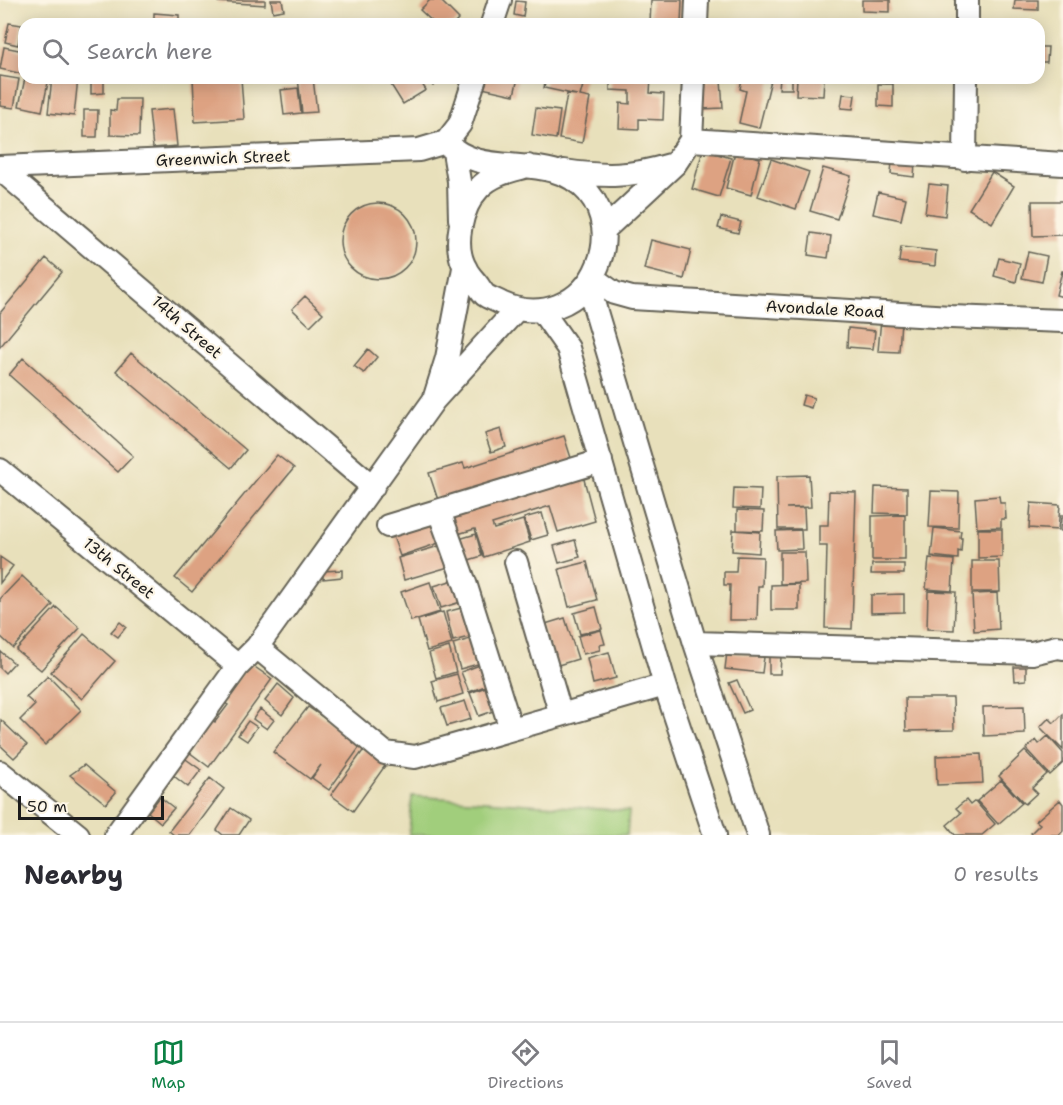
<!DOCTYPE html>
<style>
body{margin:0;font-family:"Shantell Sans",sans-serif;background:#f2f2f3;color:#2b2b33}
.scale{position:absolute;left:18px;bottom:15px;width:146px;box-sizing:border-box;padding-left:6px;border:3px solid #1c1c1c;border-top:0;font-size:16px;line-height:21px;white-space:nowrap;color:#1c1c1c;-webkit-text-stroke:4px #fcf5e5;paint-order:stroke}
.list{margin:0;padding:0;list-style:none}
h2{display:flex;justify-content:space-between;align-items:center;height:78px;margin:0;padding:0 24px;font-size:26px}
h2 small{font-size:20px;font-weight:400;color:#7c7c81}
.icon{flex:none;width:33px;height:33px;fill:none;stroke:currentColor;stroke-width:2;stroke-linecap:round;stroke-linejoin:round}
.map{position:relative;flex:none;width:1063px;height:835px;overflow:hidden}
.search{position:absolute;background:#fff;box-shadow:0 3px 15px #0003;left:18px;right:18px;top:18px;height:66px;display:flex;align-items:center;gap:15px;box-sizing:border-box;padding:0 21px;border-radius:18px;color:#7c7c81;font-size:22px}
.sheet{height:186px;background:#fff}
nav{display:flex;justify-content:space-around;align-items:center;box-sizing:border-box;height:84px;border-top:2px solid #e1e1e2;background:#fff;font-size:16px;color:#7c7c81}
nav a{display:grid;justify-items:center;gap:3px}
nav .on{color:#0b8043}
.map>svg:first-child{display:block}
</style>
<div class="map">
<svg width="1063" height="835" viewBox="0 0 1063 835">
<rect width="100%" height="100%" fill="#fcf5e5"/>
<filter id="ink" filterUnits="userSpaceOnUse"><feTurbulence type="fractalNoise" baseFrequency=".0167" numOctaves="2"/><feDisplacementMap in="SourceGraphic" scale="12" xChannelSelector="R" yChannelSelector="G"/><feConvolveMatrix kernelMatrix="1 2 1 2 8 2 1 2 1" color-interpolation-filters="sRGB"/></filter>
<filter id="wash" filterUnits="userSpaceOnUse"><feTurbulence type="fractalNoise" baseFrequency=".008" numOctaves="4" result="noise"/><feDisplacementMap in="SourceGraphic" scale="24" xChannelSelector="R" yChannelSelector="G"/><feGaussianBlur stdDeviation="1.35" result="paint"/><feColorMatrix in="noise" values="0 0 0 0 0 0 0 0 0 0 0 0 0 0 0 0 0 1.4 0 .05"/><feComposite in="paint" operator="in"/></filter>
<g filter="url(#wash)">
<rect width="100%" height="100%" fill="#e8e0bb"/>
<path fill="#a1ce7b" stroke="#5e754c" stroke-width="1.5" d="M412,796L629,811L627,835H409Z"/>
<g id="blocks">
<path fill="#dda282" d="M218,0H265V5L218,2Z
M271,0H282L284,10L273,12Z
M430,0H440L459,19L454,24H435L420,10Z
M651,0H682L681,24H650Z
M862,0H890V12L862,11Z
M1015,0H1038V10L1014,9Z
M516,1L525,2L523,17L514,15Z
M154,13L179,15V24H154Z
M589,21V24H574V22Z
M9,23L22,25L18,45L5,42Z
M4,47L24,51L23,74L0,69Z
M1039,47H1048L1047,62H1039Z
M0,76L19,79L14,108L0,106Z
M25,78H49L42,111L19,106Z
M52,78H78L74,116L48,113Z
M91,78H104V93L91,94Z
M193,78H241L244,119L195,122Z
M298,78H313L317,112L302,113Z
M391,78H418L426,90L403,104L388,80Z
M426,78H443L433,86Z
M484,78H518L514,95L482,88Z
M546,78H585L580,96L590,98L582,143L559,139L567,94L577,95L544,88Z
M610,78H651L650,93L664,94L663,120L639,119V129L619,128L620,103L630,104V91L610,90Z
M742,78L771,80L759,128L739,123L746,91L740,89Z
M780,78H792V89H779Z
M797,78H824L823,96L796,95Z
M721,80L723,108L702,109L701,81Z
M878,84H893V107L878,106Z
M298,88L301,113L284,115L281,90Z
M843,94L855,95L853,109L841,108Z
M117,99H140L139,136L110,135V110L116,111Z
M536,108L560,111L556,139L532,135Z
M173,109L177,146L153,148L149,111Z
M84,110H98L97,137H84Z
M703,150L731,158L719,197L692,189Z
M735,152L760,158L751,195L726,188Z
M771,159L809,172L796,209L758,196Z
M892,161L915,163L914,177L891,174Z
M823,168L851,176L837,219L810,211Z
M992,172L1014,186L992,223L969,209Z
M929,184L948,186L945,216L925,213Z
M878,192L906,198L901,220L873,214Z
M1032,201H1063V235L1033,236Z
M340 241a38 38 0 1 1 76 0a38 38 0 1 1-76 0Z
M721,217L741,222L738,233L718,228Z
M811,233L831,236L828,258L808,255Z
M651,240L691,250L684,279L644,269Z
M901,247L936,251L935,266L899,262Z
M1028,252L1047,256L1042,282L1022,278Z
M46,258L62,272L0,347V313Z
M999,258L1020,263L1016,282L994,276Z
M1062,271H1063V297L1056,295Z
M305,296L323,313L310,326L292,309Z
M881,319L901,320L899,352L878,351Z
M848,328L875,331L873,349L847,347Z
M368,349L377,357L364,373L354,366Z
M131,353L246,450L231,468L116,371Z
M23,358L133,456L118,472L9,375Z
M804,395L814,398L811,408L801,405Z
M501,429L506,447L491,452L485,434Z
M564,436L572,461L439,503L429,473L463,463L465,468Z
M277,455L294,468L192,592L175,578Z
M581,468L595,521L558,532L550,506L492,524L494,529L523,520L530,542L484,557L475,529L454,535L445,509Z
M809,475L811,507L786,508H804L805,529H778L777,476Z
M875,487L907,488V514L874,513Z
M734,488L761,489L760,509L733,508Z
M829,491L856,492L852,629L825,628L827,546H819V525H828Z
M931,491L959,492L958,528L929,527Z
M999,496L1000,503H1005L1006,519H1001V527L977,528L975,498Z
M1031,503L1060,505L1058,530L1029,528Z
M737,510L764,511L763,531L737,530Z
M438,512L448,540L400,556L390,528Z
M542,513L548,535L531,540L524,518Z
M905,515V560H872V516Z
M1061,515H1063V531H1060Z
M934,528L961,531L960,538H962L961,552L958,551V559L931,556Z
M978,529H1002V557L978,558Z
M733,530L760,532L759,553L732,551Z
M801,530L802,549L777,550L776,531Z
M476,534L482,556L459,563L452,541Z
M575,540L580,557L559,563L554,546Z
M446,544L452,566L404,580L398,558Z
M780,552H805L806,583L780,584Z
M737,556L763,557L762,586H758L757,620H729L730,585H724V572H736Z
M0,557L13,566L0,583Z
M929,558L954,560L952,591L926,589Z
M972,561H999L1000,592H972Z
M587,562L597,600L569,607L559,569Z
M872,564H904V574H871Z
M342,570V577L323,579V571Z
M22,576L53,605L13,648L0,636V599Z
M460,578L467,600L441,608L434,586Z
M430,582L440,612L411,621L401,592Z
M799,584V610H771V585Z
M928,591L956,592L954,630L927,629Z
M997,593L999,629L974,631L972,594Z
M904,594V612L871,613V595Z
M469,606L477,635L453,641L446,612Z
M56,607L80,628L41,670L16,650Z
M596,607L602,629L580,634L574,613Z
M443,612L452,644L427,651L418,620Z
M565,618L578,659L555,666L542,625Z
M120,622L126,627L118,637L111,632Z
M601,630L605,644L599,645L600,650L583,654L578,636Z
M84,634L115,661L82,699L51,672Z
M477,637L485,662L460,669L453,644Z
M449,647L456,672L436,678L429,653Z
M0,651L14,663L5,673L0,668Z
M609,652L616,678L593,684L587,658Z
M727,652L764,657L762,673L725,669Z
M769,656H781L780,674H769Z
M249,663L272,679L209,767L189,752L208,718L215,722L228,705L222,701Z
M485,663L493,683L469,692L461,672Z
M1014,667H1026V680L1015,681Z
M457,674L463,694L438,702L432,681Z
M48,676L81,710L45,745L20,720L35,705L26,697Z
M737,680L750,710L743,713L729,683Z
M278,684L294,698L282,715L265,701Z
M491,685L499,709L479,716L470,693Z
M905,698H953L954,730L906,731Z
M465,701L471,719L447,726L441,708Z
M1024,706L1025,734L984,736L983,707Z
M308,707L362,744L329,790L312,778L321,765L310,779L273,752Z
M260,709L274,720L267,729L253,719Z
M1063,714V750L1040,727L1049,718L1054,723Z
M1,720L27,745L14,758L0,745Z
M248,721L257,727L247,741L238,735Z
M1048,736L1063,753V763L1050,775L1026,749L1036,740L1039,744Z
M365,748L387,763L353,811L331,795Z
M1025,751L1047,774L1032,788L1037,793L1025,804L999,776Z
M981,754L983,783L937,785L936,756Z
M183,757L201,770L188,787L170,773Z
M84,765L116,792L106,804L70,775Z
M210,778L224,789L190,835H174L169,831Z
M1001,780L1022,803L998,824L977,801Z
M160,797L174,808L161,823L148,812Z
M966,800L970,805L975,801L995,824L982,835H955L947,825L961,813L956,808Z
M1060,800L1063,804V831L1059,835H1033L1031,833L1040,824L1036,821Z
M231,808L249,820L239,835H223L217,830Z"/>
</g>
</g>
<g filter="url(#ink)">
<use href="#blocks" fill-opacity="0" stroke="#636154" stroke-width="1.5"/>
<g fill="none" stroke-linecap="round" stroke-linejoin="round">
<g stroke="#636154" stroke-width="26">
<path id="minor" d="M492,24L500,0
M696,24L697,0
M967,24V0
M691,140L1063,164
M691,140L694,78
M446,142C482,182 550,148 588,192C605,212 608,241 598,265C582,305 540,321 501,303C496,300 489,298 485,295C482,292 479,287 477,284C473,279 468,274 466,269C452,246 461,207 479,188C492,174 510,171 528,166
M446,142L460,124L475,78
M454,152L459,181L460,219
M965,159L966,78
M0,167L419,150L446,142
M0,169L373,487
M564,171C605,177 630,177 670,165
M604,230L675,164L691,140
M464,268L447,358L434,400L516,310
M593,278L614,293L632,298L951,317L1063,321
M588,285L695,643L758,835
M542,311L568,348L665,685L715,835
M0,470L238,666
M439,511L466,586L511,729
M388,526L601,461
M516,562L561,715
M695,643L1032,653L1057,647L1063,648
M257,647L385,753L415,757L665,685
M0,772L78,835
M116,835L238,666L257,647L434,400"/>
</g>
<use href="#minor" stroke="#fff" stroke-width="22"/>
</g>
</g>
<g text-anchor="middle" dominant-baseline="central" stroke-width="4.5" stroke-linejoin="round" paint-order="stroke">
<g font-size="16" fill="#1c1c1c" stroke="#fcf5e5">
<text transform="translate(223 158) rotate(-2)">Greenwich Street</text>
<text transform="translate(825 309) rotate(3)">Avondale Road</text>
<text transform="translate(187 327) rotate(41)">14th Street</text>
<text transform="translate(119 568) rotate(39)">13th Street</text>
</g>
</g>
</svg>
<div class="scale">50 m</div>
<div class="search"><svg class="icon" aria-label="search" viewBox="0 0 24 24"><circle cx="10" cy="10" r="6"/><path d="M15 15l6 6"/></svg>Search here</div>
</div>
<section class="sheet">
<h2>Nearby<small>0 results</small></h2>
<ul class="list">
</ul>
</section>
<nav>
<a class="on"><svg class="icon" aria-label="map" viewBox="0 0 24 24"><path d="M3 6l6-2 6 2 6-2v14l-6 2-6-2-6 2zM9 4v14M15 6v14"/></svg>Map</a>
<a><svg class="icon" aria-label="directions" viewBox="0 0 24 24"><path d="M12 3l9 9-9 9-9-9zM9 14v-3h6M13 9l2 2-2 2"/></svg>Directions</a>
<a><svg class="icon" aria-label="saved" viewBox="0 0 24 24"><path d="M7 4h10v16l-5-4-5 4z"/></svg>Saved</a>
</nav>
